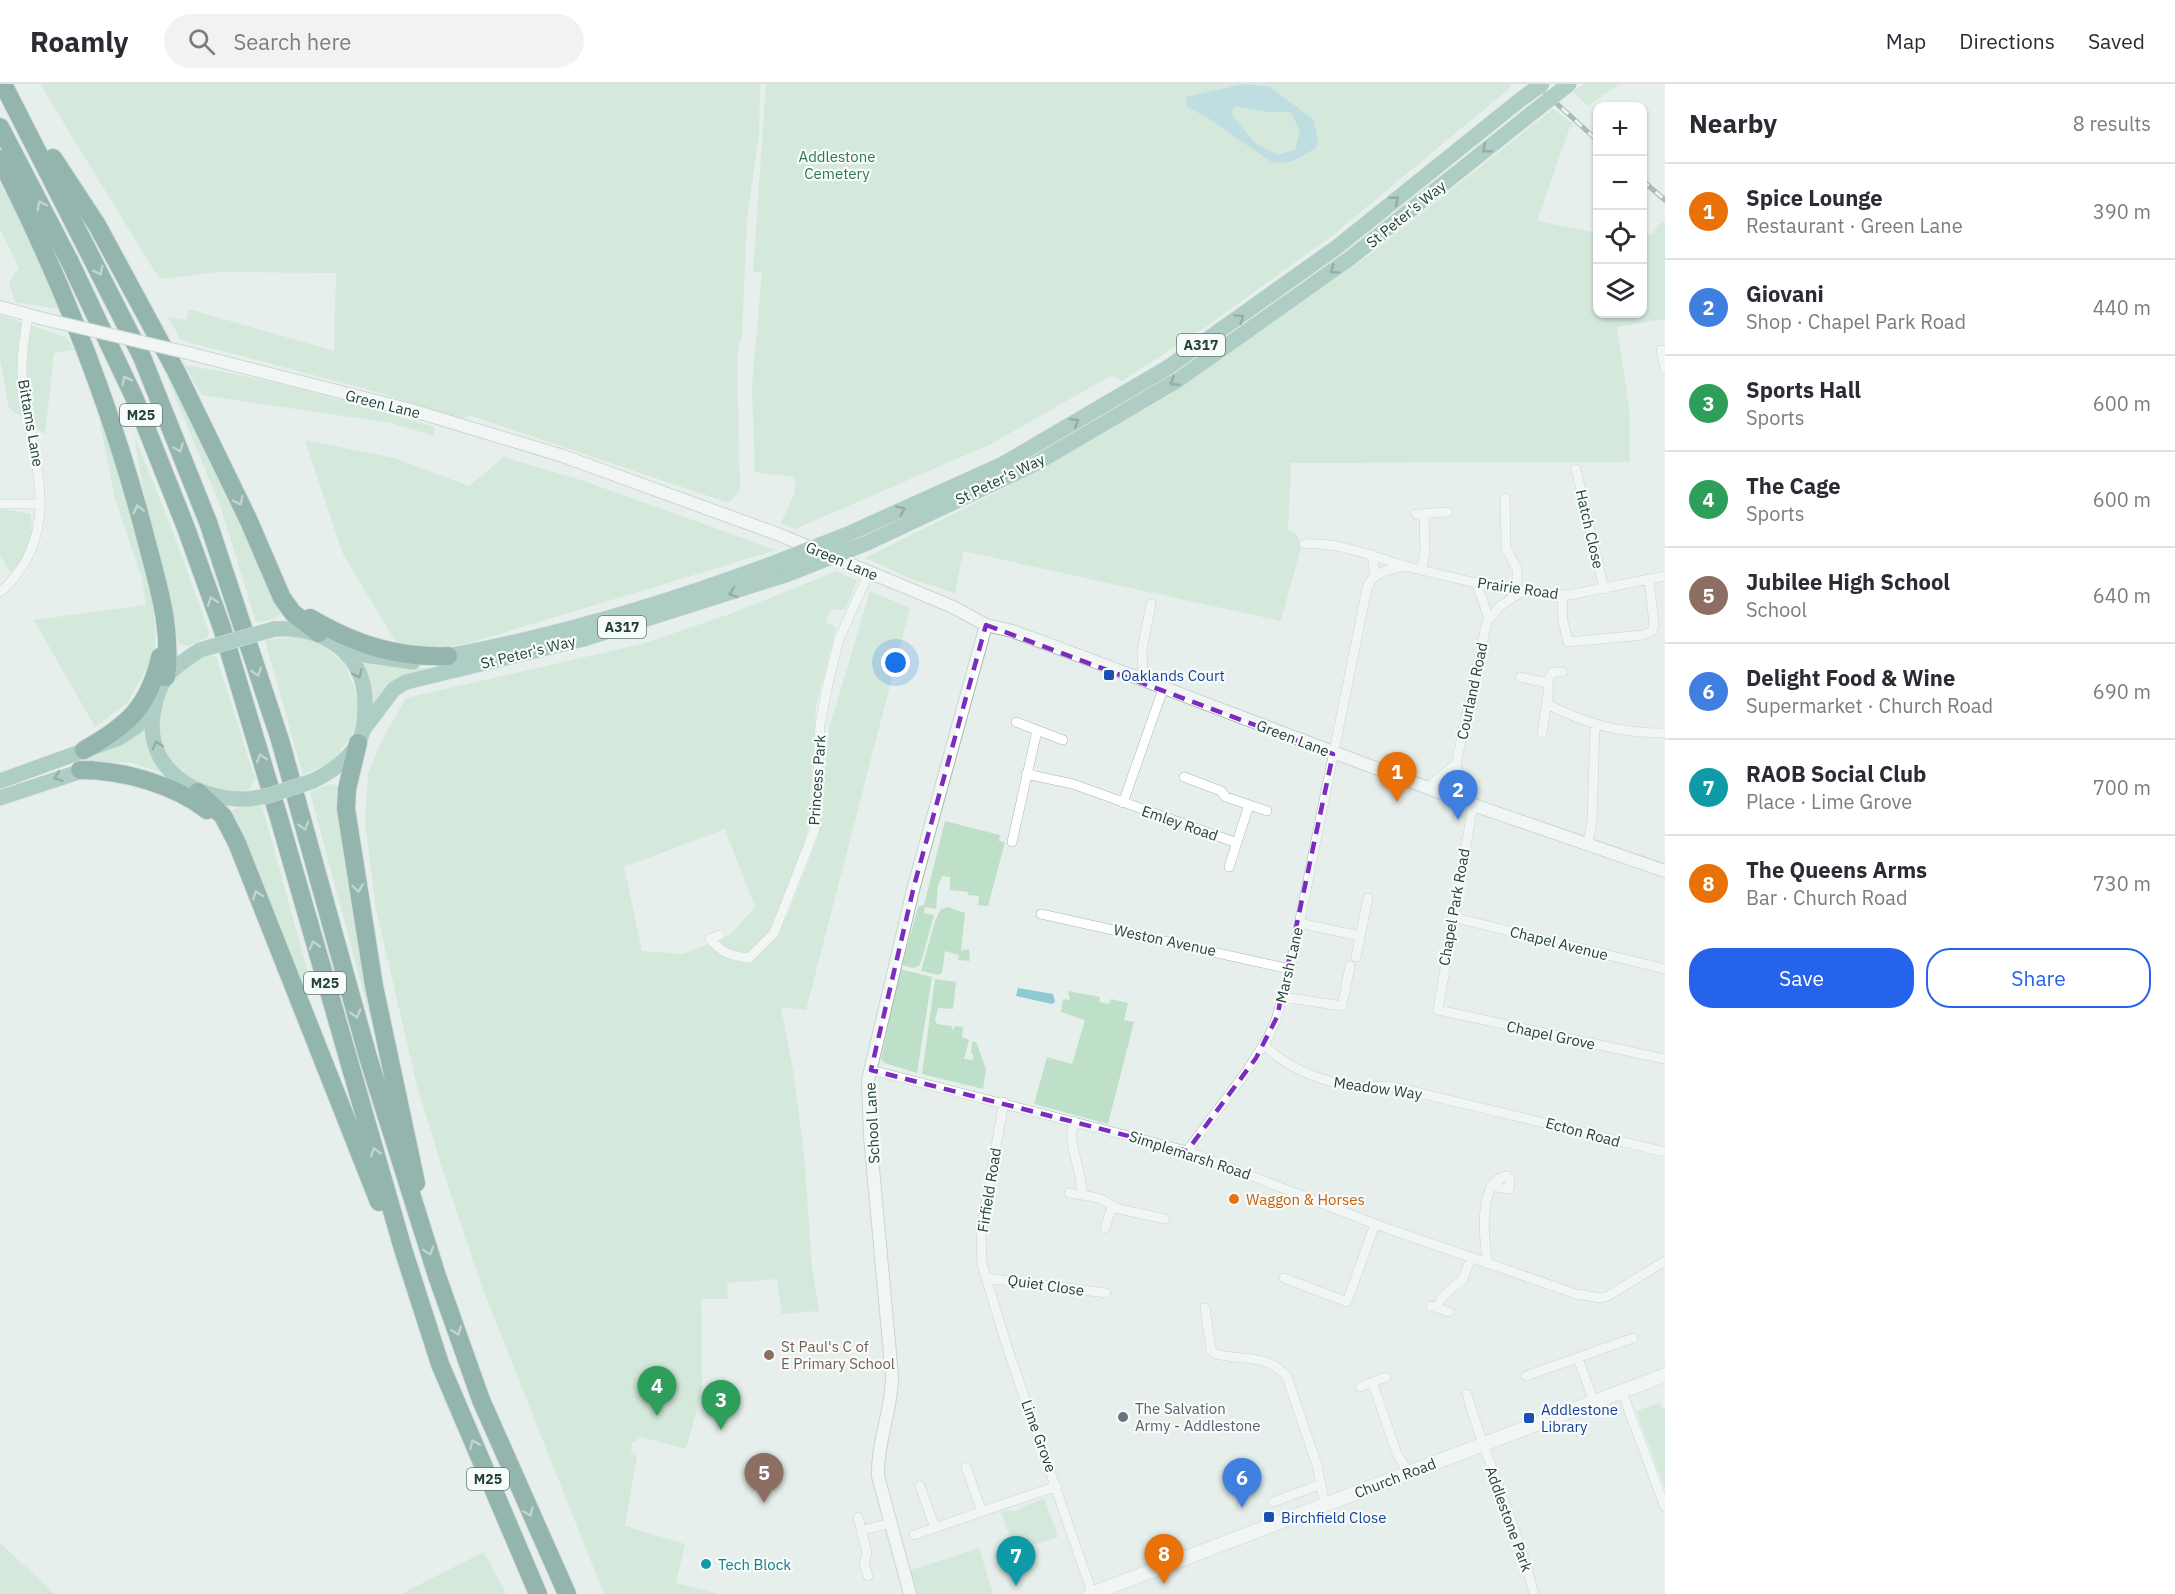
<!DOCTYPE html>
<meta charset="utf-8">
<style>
body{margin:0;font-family:"IBM Plex Sans",sans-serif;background:#f2f2f3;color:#2b2b33}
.controls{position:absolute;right:18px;top:18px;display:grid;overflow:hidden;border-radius:12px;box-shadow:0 2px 4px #0004}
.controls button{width:54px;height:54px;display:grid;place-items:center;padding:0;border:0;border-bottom:2px solid #e1e1e2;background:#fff;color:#2b2b33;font:30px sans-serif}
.you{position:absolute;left:896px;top:579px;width:21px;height:21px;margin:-15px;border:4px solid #fff;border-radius:50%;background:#1a73e8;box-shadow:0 0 0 9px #1a73e833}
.badge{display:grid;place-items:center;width:39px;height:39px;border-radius:50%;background:#2563eb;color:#fff;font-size:20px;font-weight:700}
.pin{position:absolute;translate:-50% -50px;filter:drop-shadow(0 2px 3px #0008)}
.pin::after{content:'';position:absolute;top:32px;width:21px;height:18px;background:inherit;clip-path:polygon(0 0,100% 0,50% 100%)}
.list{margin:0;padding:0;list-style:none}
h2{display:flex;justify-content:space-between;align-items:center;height:78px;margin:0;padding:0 24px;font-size:26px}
h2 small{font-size:20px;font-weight:400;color:#7c7c81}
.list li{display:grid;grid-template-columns:39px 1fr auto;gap:18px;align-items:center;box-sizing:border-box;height:96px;padding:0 24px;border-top:2px solid #e1e1e2}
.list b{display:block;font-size:22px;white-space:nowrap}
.list p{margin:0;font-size:20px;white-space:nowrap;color:#7c7c81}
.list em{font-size:20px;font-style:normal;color:#7c7c81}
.actions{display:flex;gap:12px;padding:18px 24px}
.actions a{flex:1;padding:14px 0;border:2px solid #2563eb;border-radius:24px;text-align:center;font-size:21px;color:#2563eb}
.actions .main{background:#2563eb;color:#fff}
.icon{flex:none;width:33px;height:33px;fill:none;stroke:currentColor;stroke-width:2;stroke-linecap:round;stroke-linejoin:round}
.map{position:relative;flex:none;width:1665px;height:1510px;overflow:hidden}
header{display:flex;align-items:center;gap:36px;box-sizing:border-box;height:84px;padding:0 30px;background:#fff;border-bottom:2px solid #e1e1e2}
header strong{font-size:28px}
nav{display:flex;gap:33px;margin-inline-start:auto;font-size:21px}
.search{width:420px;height:54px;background:#f2f2f3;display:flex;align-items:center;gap:15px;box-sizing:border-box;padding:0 21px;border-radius:33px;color:#7c7c81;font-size:22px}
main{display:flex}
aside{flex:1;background:#fff}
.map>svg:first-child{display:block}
</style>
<header>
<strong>Roamly</strong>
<div class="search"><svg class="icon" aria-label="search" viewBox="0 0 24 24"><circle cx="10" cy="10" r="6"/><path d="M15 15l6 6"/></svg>Search here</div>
<nav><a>Map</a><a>Directions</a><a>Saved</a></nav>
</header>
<main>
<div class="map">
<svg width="1665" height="1510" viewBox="0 0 1665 1510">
<rect width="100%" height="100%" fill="#e6efeb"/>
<path fill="#bfe0c8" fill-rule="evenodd" d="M40,0H760L759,51L747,133L742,252L738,265L737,284L740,406L729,419L469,331L464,335L366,305L181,256L168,233L186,236L189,225L334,267L336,189L217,188L162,195L155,188Z
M766,0H1509L1511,3L1334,150L1210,240L1122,297L1112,291L991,360L795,445L781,439L795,408V393L755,388L752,302L762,189L753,188Z
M1584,0H1619L1588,22L1573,8Z
M1553,25L1573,40L1569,45L1537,137L1597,149L1598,230H1642L1643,147L1650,152L1662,138L1665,139V235L1617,243L1629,324L1630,378L1291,379L1288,446L1298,452L1301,463L1281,537L963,467L955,509L914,496L865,474L1003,405L1168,312L1372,169Z
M0,99L44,184L60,225L15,218L9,198L19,184L0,145Z
M0,231L66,253L74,266L54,269L45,350L9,324L0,275Z
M160,276L179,305L278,519L281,529L274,535L256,538L221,424Z
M184,281C268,294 353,319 435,343L434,352L391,339L202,311Z
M100,339L106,344C129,418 161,499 154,577L150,579L128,618L95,643L34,536L146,521L142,495L115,415Z
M134,351L171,443L209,548L208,553L188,562L179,560L149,442Z
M305,356L394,374L469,402L504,373L584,397L776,466L466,560L423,566L401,567L343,470Z
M0,424L30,430C35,458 31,471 10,488L0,470Z
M837,487L857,497L845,526H830L826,538L836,543L816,623L809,741L784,840L819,750L829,645L870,507L910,524L806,926L781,923L794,992L804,1071L812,1183L819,1227L782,1230L777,1195L727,1199L728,1215H701L702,1306L686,1365L641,1353L632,1359L631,1370L637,1372L625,1442L685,1460L676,1499L718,1510H604L484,1208L444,1090L417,1002L376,825L365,737L368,690L383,654L406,614L642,560L730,530ZM725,745L755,823L730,851L683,870L642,867L624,783Z
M297,553L320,559L344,579L360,618L354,648L333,677L303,691L265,556Z
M205,571L216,572L255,695L248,706C232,708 212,707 197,701C155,685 147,619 177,589C185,582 196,577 205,571Z
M359,575L382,581L426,584L429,587L373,626Z
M145,637L163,689L130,678H83L81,673Z
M330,700L338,702L339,707L354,831L378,963L310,708Z
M251,721L262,722L312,903L292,890L234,738L232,728L235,724Z
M945,737L1000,751L999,757L1005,758L988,822L978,821L979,812L968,811V808L950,806V793L942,792L938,802L936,825L925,823L924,829L934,831L922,875L919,882L913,884L902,881L918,823L924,821Z
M948,823L965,829L961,867L969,865L970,877L958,876L959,871L945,867L942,889L938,891L921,887L935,837L941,825Z
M900,885L932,893L917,989L887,980L881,976Z
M935,895L956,898L953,925L938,924L935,936L937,940L951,942L953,946L955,942L963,943L962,953L969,956L964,975L973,976V970L971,969L972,958H976L986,985L983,1005L922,990Z
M1068,907L1100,913L1099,918L1109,920L1111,915L1128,919L1124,936L1134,938L1108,1040L1034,1020L1047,973L1072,980L1085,936L1061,928L1063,915L1070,916Z
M1660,1319L1662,1325H1665V1404L1636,1327Z
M1044,1414L1058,1453L1015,1467L1001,1428L1008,1426L1013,1428Z
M0,1459L55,1510H0Z
M979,1464L993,1510H915L908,1487Z
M484,1468L506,1510H401Z"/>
<path fill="#8ec9d4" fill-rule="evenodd" d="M1243,0L1270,3L1314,36L1318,56L1316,64C1299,73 1290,83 1270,77L1205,32L1187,23L1186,13ZM1235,22L1268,28H1291L1300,48L1295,66L1277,71L1255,59L1231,30Z
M1018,904L1053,910L1055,918L1052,920L1016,912Z"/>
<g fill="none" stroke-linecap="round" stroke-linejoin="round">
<g stroke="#a8b8b2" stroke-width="10">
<path id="minor" d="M1661,266L1665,285
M1576,385L1604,505
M1505,414L1506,464L1517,485V506
M0,420H39
M1416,430L1448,428
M1304,460C1340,458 1368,471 1402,481C1456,495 1513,509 1569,511L1665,492
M1372,470L1375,493
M1422,485L1425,468L1424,429
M1476,498L1489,535
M0,508C10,501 17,490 24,480C57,424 30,363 23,304C20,280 24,255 28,231
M1562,511L1563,537L1568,558L1643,551L1652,547L1654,540L1649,496
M1520,593L1547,599L1549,604L1542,649
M1140,596L1143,590L1142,566L1151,520
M1547,599L1552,588H1562
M1549,621C1588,641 1621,649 1665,649
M1016,638L1063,656
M1026,690L1073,700L1237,759
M1184,693L1221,707L1226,713L1267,727
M1428,703L1456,680
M1465,718L1456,680L1487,537L1500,522L1523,507
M1123,719L1163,605
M1473,721L1438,926L1665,975
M1012,758L1037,647
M1588,760L1592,737L1595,642
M1229,783L1249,721
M1041,830L1290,885
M1452,833L1665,885
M1299,839L1360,852
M720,851L710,855C722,869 731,872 749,874L774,849L815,745L820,640L829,595L839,555L869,489
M1356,873L1368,814
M1283,913L1342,922L1350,882
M1264,961C1290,986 1321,998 1357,1002C1370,1004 1382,1001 1395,1003L1665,1068
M871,986L1187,1067L1375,1140L1576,1210L1601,1214L1608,1212L1665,1177
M1004,1018L981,1145L982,1180L1008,1266L1092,1509
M1074,1037C1066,1061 1083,1086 1082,1111
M1187,1067L1247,987L1269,952L1277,933L1290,885L1367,504C1372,487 1392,485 1408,482
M1069,1109C1085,1112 1103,1112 1115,1124L1165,1135
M1105,1144L1112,1122
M1488,1180C1484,1157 1477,1096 1507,1092L1510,1096L1509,1105L1491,1102
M986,1194L1106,1209
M1284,1194L1347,1218L1375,1140
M1431,1222L1449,1228
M1205,1224L1211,1266L1215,1270C1242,1277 1267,1269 1287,1293L1317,1381L1325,1421
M1437,1224L1441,1214L1463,1195L1471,1174
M1578,1274L1594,1318
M1526,1292L1633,1254
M1373,1300L1397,1370L1408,1388
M1360,1303L1386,1293
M1622,1308L1665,1423
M1467,1310C1486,1377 1517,1442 1534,1510
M966,1383L982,1428
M920,1402L935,1444
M1273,1418L1319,1401
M858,1433L867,1469L864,1479L868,1492
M861,1447L890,1439
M914,1451L1057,1402"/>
</g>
<g stroke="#a8b8b2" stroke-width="14">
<path id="tertiary" d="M0,223L44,235
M188,269L411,326L563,372L780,451L953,523L986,541L1012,547L1080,572L1465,718L1665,787
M910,1510L878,1392C877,1358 892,1326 892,1292L870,1052L868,996L914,802L986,541"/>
</g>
<g stroke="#a4bbb3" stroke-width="15">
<path id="secondary" d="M1091,1510L1665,1291"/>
</g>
<g stroke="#c2cac8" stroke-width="16">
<path id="primary" d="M848,450L1003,380L1167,284L1337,163L1520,16
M867,459L1035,380L1178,296L1349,175L1532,29
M274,545C323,542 367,569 365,623C365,635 364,649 358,659C348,677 331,688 313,697
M338,560L365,571L413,578
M200,566C188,574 176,581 167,592C159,603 155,617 153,630C145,687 198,717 248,715
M437,574C554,553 671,518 782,476
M363,646L394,605L406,598L583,555L788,490
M0,697L119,654L137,642L153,621
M0,714L91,684"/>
</g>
<g stroke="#c2cac8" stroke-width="20">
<path id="motorway" d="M3,0L142,273L208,438L280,656L368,973L437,1192L481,1316L567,1510
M0,43L70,178L134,313L186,444L222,544L279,734L403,1165L440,1280L538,1510
M53,74L97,141L177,289L248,435L282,514L293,529L319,549
M0,75C62,197 113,326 147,459C159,505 172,545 166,593
M310,534C354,560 397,574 448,572
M358,659L347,705L346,725L374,902L416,1099
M84,666C127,642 149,623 160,573
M80,686C122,686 173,700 207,726
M198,708L223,732L237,759L379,1118"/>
</g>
<use href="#minor" stroke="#fff" stroke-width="9"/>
<use href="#tertiary" stroke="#fff" stroke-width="12"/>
<use href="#secondary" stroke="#fff" stroke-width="14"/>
<use href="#primary" stroke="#6aa596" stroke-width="15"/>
<use href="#motorway" stroke="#2f6f62" stroke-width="18"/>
<g stroke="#5f7d75" stroke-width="5">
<path id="rail" d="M1535,0L1598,57
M1642,96L1665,116"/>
</g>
<use href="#rail" stroke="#f7fbf9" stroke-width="3" stroke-dasharray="9" stroke-linecap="butt"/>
<g stroke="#a8b8b2" stroke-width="14" stroke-linecap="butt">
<path id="tertiary-bridge" d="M44,235L188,269"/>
</g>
<g stroke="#c2cac8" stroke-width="16" stroke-linecap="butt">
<path id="primary-bridge" d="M1520,16L1542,0
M1532,29L1569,0
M782,476L848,450
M788,490L867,459
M200,566L274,545
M248,715L267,712L313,697"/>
</g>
<use href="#tertiary-bridge" stroke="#fff" stroke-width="12"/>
<use href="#primary-bridge" stroke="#6aa596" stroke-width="15"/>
</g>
<defs><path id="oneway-chevron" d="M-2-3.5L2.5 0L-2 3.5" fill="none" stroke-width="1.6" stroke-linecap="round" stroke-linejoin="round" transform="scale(1.5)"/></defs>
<g stroke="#365b51">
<use href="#oneway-chevron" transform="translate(1486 65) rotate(141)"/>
<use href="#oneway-chevron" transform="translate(1395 116) rotate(-39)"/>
<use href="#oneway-chevron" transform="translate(1334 186) rotate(145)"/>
<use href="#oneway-chevron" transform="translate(1240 234) rotate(-35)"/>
<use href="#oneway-chevron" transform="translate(1174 298) rotate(148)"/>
<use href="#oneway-chevron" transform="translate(1075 338) rotate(-30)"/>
<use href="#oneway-chevron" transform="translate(901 426) rotate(-24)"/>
<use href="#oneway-chevron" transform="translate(733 509) rotate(162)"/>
<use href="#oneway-chevron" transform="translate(358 590) rotate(64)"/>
<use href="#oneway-chevron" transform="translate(157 661) rotate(-107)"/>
<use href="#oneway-chevron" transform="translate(58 693) rotate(160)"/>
</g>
<g stroke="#93b5ae">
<use href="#oneway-chevron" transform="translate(41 121) rotate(-117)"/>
<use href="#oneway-chevron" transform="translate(99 187) rotate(63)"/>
<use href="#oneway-chevron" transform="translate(126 296) rotate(-115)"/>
<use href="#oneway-chevron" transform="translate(179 364) rotate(68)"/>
<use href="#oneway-chevron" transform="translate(239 417) rotate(64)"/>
<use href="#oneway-chevron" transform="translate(138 425) rotate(-104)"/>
<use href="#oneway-chevron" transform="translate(212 517) rotate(-110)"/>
<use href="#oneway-chevron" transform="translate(257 588) rotate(72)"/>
<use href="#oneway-chevron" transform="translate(261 674) rotate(-107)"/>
<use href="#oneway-chevron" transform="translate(304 742) rotate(74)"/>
<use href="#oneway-chevron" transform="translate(358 804) rotate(82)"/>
<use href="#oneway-chevron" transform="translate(257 811) rotate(-111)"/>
<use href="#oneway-chevron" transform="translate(314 861) rotate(-106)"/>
<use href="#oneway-chevron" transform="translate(356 930) rotate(75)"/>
<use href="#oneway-chevron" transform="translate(375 1068) rotate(-107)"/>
<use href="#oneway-chevron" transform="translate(429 1167) rotate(72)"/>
<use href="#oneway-chevron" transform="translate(457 1247) rotate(70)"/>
<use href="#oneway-chevron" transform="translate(474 1360) rotate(-113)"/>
<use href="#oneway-chevron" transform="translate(529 1428) rotate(67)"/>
</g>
<path d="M0 0H1665V1510H0ZM986,541L1333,670L1277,933L1256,974L1187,1067L871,986L914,802Z" fill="#e6efeb" fill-opacity=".55" fill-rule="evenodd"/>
<path fill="none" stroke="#7b2cbf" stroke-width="4.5" stroke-dasharray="12 8" stroke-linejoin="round" d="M986,541L1333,670L1277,933L1256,974L1187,1067L871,986L914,802Z"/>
<g fill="#1a4fb4" stroke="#f7fbf9" stroke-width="2">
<rect x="1103" y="585" width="12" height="12" rx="3"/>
<rect x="1523" y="1328" width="12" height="12" rx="3"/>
<rect x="1263" y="1427" width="12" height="12" rx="3"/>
</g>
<circle fill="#e8710a" stroke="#f7fbf9" stroke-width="2" cx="1234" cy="1115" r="6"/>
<circle fill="#8d6e63" stroke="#f7fbf9" stroke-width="2" cx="769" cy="1271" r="6"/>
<circle fill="#6b7280" stroke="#f7fbf9" stroke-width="2" cx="1123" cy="1333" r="6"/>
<circle fill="#0f9aa8" stroke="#f7fbf9" stroke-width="2" cx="706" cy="1480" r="6"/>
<g text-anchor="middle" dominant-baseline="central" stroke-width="4.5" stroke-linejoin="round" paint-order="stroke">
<g fill="#f7fbf9" stroke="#637a73" stroke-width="1.5">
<rect x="1177" y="250" width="48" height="22" rx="4.5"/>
<rect x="120" y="320" width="42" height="22" rx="4.5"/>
<rect x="598" y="532" width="48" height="22" rx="4.5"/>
<rect x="304" y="888" width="42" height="22" rx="4.5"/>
<rect x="467" y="1384" width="42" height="22" rx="4.5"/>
</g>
<g font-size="14" font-weight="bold" fill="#24423a">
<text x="1201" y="261">A317</text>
<text x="141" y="331">M25</text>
<text x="622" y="543">A317</text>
<text x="325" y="899">M25</text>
<text x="488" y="1395">M25</text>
</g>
<g font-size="15" fill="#2d7a4b" stroke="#f7fbf9">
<text x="837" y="72">Addlestone<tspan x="837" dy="17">Cemetery</tspan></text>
</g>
<g font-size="15" fill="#24423a" stroke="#f7fbf9">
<text transform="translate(1406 130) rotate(-39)">St Peter's Way</text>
<text transform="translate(383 320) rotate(14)">Green Lane</text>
<text transform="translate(31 339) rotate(80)">Bittams Lane</text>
<text transform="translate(1000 395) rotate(-26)">St Peter's Way</text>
<text transform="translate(1590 445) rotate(77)">Hatch Close</text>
<text transform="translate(842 477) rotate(23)">Green Lane</text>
<text transform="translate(1518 504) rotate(8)">Prairie Road</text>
<text transform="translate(528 568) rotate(-14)">St Peter's Way</text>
<text transform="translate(1472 607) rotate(-78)">Courland Road</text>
<text transform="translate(1293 654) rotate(21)">Green Lane</text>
<text transform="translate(817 696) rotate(-86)">Princess Park</text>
<text transform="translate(1180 739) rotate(19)">Emley Road</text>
<text transform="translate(1454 823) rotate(-80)">Chapel Park Road</text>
<text transform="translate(1165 856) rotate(12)">Weston Avenue</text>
<text transform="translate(1559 859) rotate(14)">Chapel Avenue</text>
<text transform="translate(1289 881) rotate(-77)">Marsh Lane</text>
<text transform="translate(1551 951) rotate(12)">Chapel Grove</text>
<text transform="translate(1378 1004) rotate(8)">Meadow Way</text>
<text transform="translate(872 1039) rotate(-93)">School Lane</text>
<text transform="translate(1583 1048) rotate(15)">Ecton Road</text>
<text transform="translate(1190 1071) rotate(18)">Simplemarsh Road</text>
<text transform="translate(989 1106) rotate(-81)">Firfield Road</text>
<text transform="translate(1046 1201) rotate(8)">Quiet Close</text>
<text transform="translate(1039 1352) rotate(70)">Lime Grove</text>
<text transform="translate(1395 1394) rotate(-21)">Church Road</text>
<text transform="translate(1509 1435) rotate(70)">Addlestone Park</text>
</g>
<g font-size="15" fill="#164399" stroke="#f7fbf9" text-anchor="start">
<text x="1121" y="591">Oaklands Court</text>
<text x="1541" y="1325">Addlestone<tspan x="1541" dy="17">Library</tspan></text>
<text x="1281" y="1433">Birchfield Close</text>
</g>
<g font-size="15" fill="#c56008" stroke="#f7fbf9" text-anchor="start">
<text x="1246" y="1115">Waggon &amp; Horses</text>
</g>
<g font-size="15" fill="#785e54" stroke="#f7fbf9" text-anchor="start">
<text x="781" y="1262">St Paul's C of<tspan x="781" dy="17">E Primary School</tspan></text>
</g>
<g font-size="15" fill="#5b616d" stroke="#f7fbf9" text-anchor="start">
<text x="1135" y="1324">The Salvation<tspan x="1135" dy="17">Army - Addlestone</tspan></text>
</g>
<g font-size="15" fill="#0d838f" stroke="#f7fbf9" text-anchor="start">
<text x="718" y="1480">Tech Block</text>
</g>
</g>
</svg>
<div class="controls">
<button>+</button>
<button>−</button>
<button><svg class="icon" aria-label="locate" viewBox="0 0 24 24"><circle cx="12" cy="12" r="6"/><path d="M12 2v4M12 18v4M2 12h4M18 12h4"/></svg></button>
<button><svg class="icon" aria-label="layers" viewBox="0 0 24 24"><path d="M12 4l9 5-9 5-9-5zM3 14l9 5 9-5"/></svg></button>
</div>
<div class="you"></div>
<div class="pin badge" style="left:1397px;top:718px;background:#e8710a">1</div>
<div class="pin badge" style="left:1458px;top:736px;background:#3f7fe0">2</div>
<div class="pin badge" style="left:721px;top:1346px;background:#2e9e5b">3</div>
<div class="pin badge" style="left:657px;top:1332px;background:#2e9e5b">4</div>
<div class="pin badge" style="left:764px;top:1419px;background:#8d6e63">5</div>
<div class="pin badge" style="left:1242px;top:1424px;background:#3f7fe0">6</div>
<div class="pin badge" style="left:1016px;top:1502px;background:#0f9aa8">7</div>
<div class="pin badge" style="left:1164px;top:1500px;background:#e8710a">8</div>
</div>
<aside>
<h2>Nearby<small>8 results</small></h2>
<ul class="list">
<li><span class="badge" style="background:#e8710a">1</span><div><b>Spice Lounge</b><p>Restaurant · Green Lane</p></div><em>390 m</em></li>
<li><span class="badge" style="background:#3f7fe0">2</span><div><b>Giovani</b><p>Shop · Chapel Park Road</p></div><em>440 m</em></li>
<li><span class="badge" style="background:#2e9e5b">3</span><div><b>Sports Hall</b><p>Sports</p></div><em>600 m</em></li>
<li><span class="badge" style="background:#2e9e5b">4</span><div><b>The Cage</b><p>Sports</p></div><em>600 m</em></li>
<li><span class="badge" style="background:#8d6e63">5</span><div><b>Jubilee High School</b><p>School</p></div><em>640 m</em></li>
<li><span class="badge" style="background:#3f7fe0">6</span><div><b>Delight Food &amp; Wine</b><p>Supermarket · Church Road</p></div><em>690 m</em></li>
<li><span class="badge" style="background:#0f9aa8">7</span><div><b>RAOB Social Club</b><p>Place · Lime Grove</p></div><em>700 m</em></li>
<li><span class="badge" style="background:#e8710a">8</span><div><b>The Queens Arms</b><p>Bar · Church Road</p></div><em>730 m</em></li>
</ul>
<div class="actions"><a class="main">Save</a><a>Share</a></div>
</aside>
</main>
